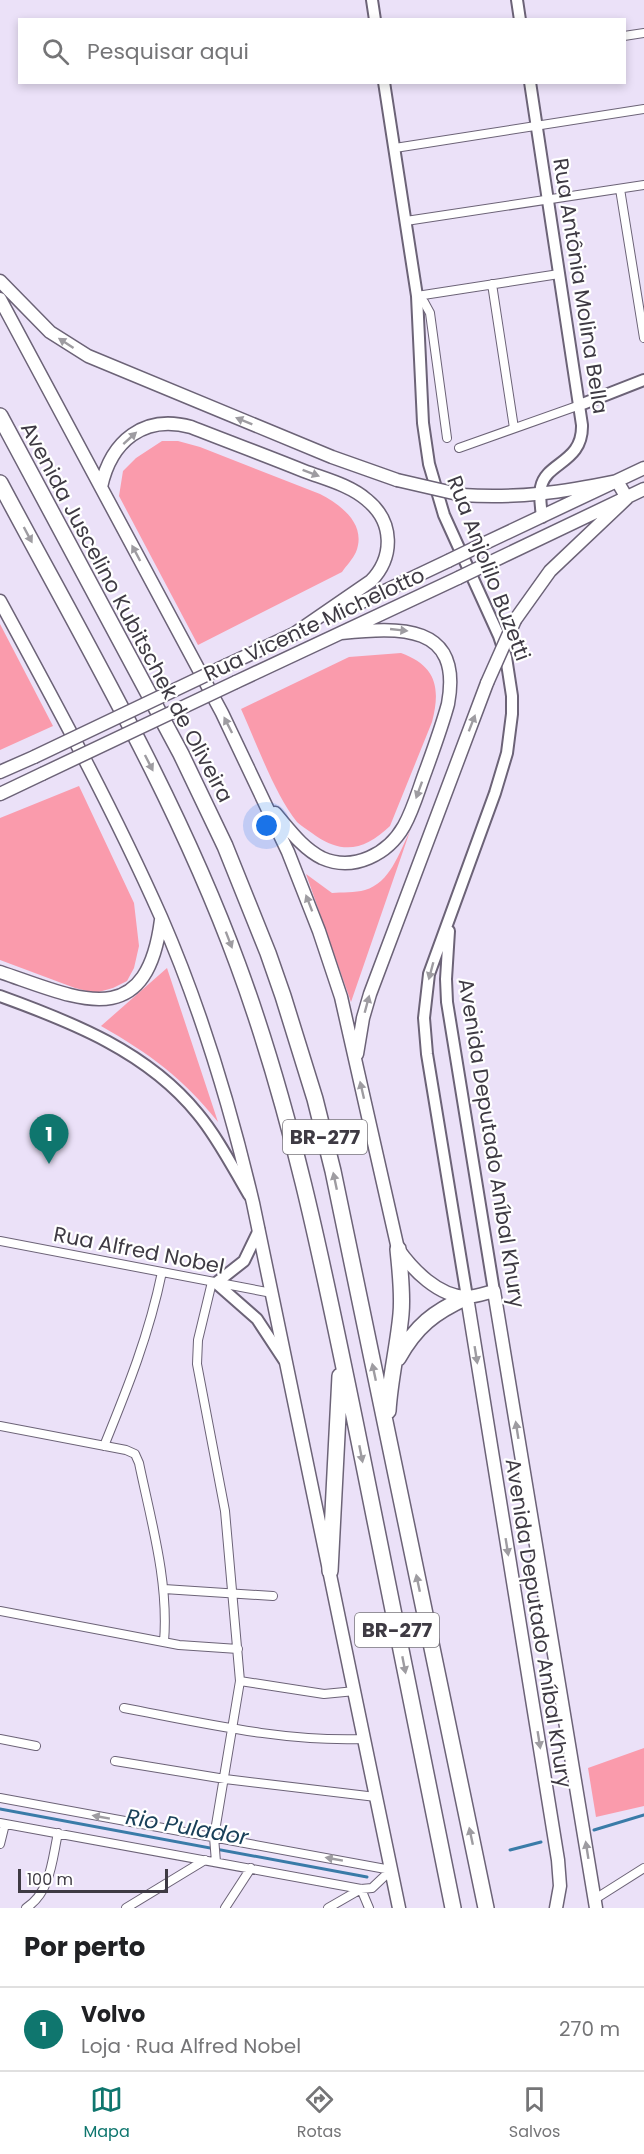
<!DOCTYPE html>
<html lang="pt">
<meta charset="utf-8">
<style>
body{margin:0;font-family:Poppins,sans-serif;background:#f6f6f6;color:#202124}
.scale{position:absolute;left:18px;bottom:15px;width:150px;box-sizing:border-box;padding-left:6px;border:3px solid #3e3a43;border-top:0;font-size:16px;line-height:21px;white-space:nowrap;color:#3e3a43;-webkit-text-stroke:4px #fff;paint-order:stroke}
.you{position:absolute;left:267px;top:826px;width:21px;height:21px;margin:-15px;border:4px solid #fff;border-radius:50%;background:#1a73e8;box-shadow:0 0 0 9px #1a73e833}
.badge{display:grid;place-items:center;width:39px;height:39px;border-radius:50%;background:#0f766e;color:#fff;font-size:20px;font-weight:700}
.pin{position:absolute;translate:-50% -50px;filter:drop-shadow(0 2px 3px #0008)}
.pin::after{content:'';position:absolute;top:32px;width:21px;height:18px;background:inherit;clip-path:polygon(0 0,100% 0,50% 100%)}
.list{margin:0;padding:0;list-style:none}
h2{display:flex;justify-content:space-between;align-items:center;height:78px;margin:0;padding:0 24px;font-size:26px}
h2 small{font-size:20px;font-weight:400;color:#757577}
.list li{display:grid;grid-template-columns:39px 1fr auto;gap:18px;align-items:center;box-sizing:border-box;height:84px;padding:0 24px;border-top:2px solid #e0e0e0}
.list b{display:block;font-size:22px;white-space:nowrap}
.list p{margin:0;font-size:20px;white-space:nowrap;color:#757577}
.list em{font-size:20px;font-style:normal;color:#757577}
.icon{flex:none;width:33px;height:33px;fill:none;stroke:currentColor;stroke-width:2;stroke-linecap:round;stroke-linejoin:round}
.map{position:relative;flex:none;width:644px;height:1908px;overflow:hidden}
.search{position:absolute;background:#fff;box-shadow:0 3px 9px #0003;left:18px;right:18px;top:18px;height:66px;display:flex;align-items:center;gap:15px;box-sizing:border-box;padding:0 21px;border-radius:0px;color:#757577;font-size:22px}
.sheet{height:162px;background:#fff}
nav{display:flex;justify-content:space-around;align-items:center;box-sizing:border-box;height:84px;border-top:2px solid #e0e0e0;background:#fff;font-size:16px;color:#757577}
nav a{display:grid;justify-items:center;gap:3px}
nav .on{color:#0f766e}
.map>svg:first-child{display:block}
</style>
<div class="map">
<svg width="644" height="1908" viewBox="0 0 644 1908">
<rect width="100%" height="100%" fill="#ebe1f8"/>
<path fill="#fa9bac" d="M162,441H178L200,447L320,494C341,505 367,524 356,552C353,559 346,566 342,572L198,645L119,496L123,471L136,458Z
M0,624L53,726L0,750Z
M401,653C436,666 441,687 432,722L390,826C366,849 344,855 316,836C310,831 302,827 297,822C275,795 256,742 241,709L349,657Z
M79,786L134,903L139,946L134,968L127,981L113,988L95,993L75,988L0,960V818Z
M410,831L351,1002L306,874L332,893C342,892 355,893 365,890C390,883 399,853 410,831Z
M167,968L218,1122C183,1078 150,1054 101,1026Z
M644,1748V1806L596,1817L588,1768Z"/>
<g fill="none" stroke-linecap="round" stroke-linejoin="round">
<path stroke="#3a7ba8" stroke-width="3" d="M0,1809L367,1877
M594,1830L644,1815
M510,1850L541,1842"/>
<g stroke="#6c6377" stroke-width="10">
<path id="minor" d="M624,36L644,33
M395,148L644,109
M620,189L644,338
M406,221L644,185
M492,284L514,428
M417,296L424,302L430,313L447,438
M417,296L559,274
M459,448L580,405
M0,1241L272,1293
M212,1282L198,1340L197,1364L225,1511L240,1681L214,1837L216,1862
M0,1426L126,1450L135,1454L139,1463C151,1521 169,1582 164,1642
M104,1446C128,1387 149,1335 162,1272
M164,1589L273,1596
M0,1611L179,1645L238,1649
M240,1681L324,1694L355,1691
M124,1708C203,1723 283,1742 364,1739
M0,1739L36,1746
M115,1761L225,1779L376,1797
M0,1798L391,1870
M0,1823L361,1889L372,1888L391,1870
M0,1844L5,1824
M595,1899L644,1868
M26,1908C51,1892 52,1860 58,1833
M126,1908L205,1860
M225,1908L251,1868
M328,1908L361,1889L369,1908"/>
</g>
<g stroke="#6c6377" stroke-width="14">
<path id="tertiary" d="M517,0L520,20
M530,82L582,425C583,463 546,462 541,487C539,496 541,507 542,517
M580,405L644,380"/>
</g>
<g stroke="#6c6377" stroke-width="14">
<path id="secondary" d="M372,0L375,20
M384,82L417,296L423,423L429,464L444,515L499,636L506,657L512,696V714L507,753L495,793L429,974L424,1018L427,1054L467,1297
M449,931L446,979L447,1002L494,1291
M0,996C72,1022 148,1052 198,1114C218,1138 233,1168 249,1195
M259,1230L244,1261L216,1283L257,1319L284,1360"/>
</g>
<g stroke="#6c6377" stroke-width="15">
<path id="primary" d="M0,281L50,332L88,356L332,457L397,480
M0,299L222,713L288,852L319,931L341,997L398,1249C413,1270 438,1296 466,1297C475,1297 486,1293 494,1291L596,1908
M101,487C111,441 144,414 191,427C229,442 267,456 304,471C325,479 350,485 367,500C394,522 394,557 371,581L294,634
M462,495C517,499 564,492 617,481L627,498L550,571L515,620
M481,545L644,468
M489,563L644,489
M0,601C56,704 113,809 161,917C201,1009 230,1105 253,1203L399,1908
M330,617L448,561
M227,665L300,631
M236,682L458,578
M0,772L34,757
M0,794L42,774
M275,813C289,829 302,848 322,858C354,872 388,854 404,826C414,808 419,788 426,770C434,748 442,726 448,704C463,623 399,627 341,633
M0,972C77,998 146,1035 161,920
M357,1054L363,1018L370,994L487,683
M467,1297L558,1860L560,1886L556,1908"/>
</g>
<g stroke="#6c6377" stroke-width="18">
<path id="motorway" d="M0,416L181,754L225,846L268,953L283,996L315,1099L333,1171L486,1908
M0,483C84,641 176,796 238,965C293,1114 324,1270 356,1426C388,1587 421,1747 453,1908
M398,1358C416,1326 434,1312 467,1297
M388,1411C390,1378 398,1347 401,1314C403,1293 400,1271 398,1249
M330,1571L340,1376"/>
</g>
<use href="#minor" stroke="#fff" stroke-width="8"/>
<use href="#tertiary" stroke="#fff" stroke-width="10"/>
<use href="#secondary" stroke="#fff" stroke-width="10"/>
<use href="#primary" stroke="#fff" stroke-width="12"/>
<use href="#motorway" stroke="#fff" stroke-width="15"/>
<g stroke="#6c6377" stroke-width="15" stroke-linecap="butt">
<path id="primary-bridge" d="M397,480L462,495
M448,561L481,545
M458,578L489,563
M487,683L515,620
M34,757L227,665
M42,774L236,682"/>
</g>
<use href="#primary-bridge" stroke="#fff" stroke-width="12"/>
</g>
<defs><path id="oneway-solid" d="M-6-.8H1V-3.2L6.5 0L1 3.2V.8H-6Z" transform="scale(1.5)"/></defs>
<g fill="#9e9ca1">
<use href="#oneway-solid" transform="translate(66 343) rotate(-147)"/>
<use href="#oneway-solid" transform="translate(244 421) rotate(-158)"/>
<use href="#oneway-solid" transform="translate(130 438) rotate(-42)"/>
<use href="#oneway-solid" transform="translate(311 473) rotate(21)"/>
<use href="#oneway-solid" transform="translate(28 535) rotate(62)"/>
<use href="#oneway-solid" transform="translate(136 553) rotate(-118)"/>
<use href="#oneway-solid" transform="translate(399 630) rotate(6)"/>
<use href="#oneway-solid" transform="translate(472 723) rotate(-69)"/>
<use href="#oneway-solid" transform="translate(228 725) rotate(-117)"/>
<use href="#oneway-solid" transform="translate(149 763) rotate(63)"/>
<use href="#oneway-solid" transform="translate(419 790) rotate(110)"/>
<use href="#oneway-solid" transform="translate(309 903) rotate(-111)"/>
<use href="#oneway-solid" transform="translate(229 940) rotate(69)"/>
<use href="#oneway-solid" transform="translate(431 971) rotate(105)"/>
<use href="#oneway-solid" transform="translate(367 1004) rotate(-75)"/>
<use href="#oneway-solid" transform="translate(362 1090) rotate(-103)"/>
<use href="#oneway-solid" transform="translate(335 1181) rotate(-102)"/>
<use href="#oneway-solid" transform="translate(476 1355) rotate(81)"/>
<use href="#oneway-solid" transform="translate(374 1372) rotate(-102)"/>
<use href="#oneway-solid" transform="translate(517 1430) rotate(-99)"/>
<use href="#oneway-solid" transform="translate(361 1454) rotate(79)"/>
<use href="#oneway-solid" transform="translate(507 1547) rotate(81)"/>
<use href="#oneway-solid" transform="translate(418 1583) rotate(-102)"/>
<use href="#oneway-solid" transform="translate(404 1665) rotate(79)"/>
<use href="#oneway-solid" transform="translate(539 1740) rotate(81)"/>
<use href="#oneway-solid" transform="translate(101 1817) rotate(-170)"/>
<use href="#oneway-solid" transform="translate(471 1836) rotate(-102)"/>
<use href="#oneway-solid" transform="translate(587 1850) rotate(-99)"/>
<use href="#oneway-solid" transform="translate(334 1859) rotate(-170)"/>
</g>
<g text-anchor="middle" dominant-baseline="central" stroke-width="4.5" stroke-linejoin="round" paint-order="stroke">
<g fill="#fff" stroke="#78757b" stroke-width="1.5">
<rect x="283" y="1120" width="84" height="34" rx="4.5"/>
<rect x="355" y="1613" width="84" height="34" rx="4.5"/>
</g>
<g font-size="20" font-weight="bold" fill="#3e3a43">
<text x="325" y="1137">BR-277</text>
<text x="397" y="1630">BR-277</text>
</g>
<g font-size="21" fill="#3e3a43" stroke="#fff">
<text transform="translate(581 286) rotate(81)">Rua Antônia Molina Bella</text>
<text transform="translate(489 568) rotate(69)">Rua Anjolilo Buzetti</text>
<text transform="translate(127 612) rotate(62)">Avenida Juscelino Kubitschek de Oliveira</text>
<text transform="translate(314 624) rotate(-25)">Rua Vicente Michelotto</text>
<text transform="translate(492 1143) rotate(81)">Avenida Deputado Aníbal Khury</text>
<text transform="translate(139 1250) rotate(11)">Rua Alfred Nobel</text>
<text transform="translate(539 1623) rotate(81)">Avenida Deputado Aníbal Khury</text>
</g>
<g font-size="22" font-style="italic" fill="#194059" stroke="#fff">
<text transform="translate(187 1827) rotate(10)">Rio Pulador</text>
</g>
</g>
</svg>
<div class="scale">100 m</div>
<div class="you"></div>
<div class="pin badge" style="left:49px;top:1164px">1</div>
<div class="search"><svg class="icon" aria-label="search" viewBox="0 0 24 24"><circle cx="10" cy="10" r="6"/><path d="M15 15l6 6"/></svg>Pesquisar aqui</div>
</div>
<section class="sheet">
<h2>Por perto<small></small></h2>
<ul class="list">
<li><span class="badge">1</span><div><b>Volvo</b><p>Loja · Rua Alfred Nobel</p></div><em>270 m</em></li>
</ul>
</section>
<nav>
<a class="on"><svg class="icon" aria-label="map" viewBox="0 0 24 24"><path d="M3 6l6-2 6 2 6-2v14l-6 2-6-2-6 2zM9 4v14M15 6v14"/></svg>Mapa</a>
<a><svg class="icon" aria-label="directions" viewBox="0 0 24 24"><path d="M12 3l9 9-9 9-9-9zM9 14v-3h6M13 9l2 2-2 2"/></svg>Rotas</a>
<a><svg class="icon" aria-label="saved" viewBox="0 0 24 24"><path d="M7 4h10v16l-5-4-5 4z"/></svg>Salvos</a>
</nav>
